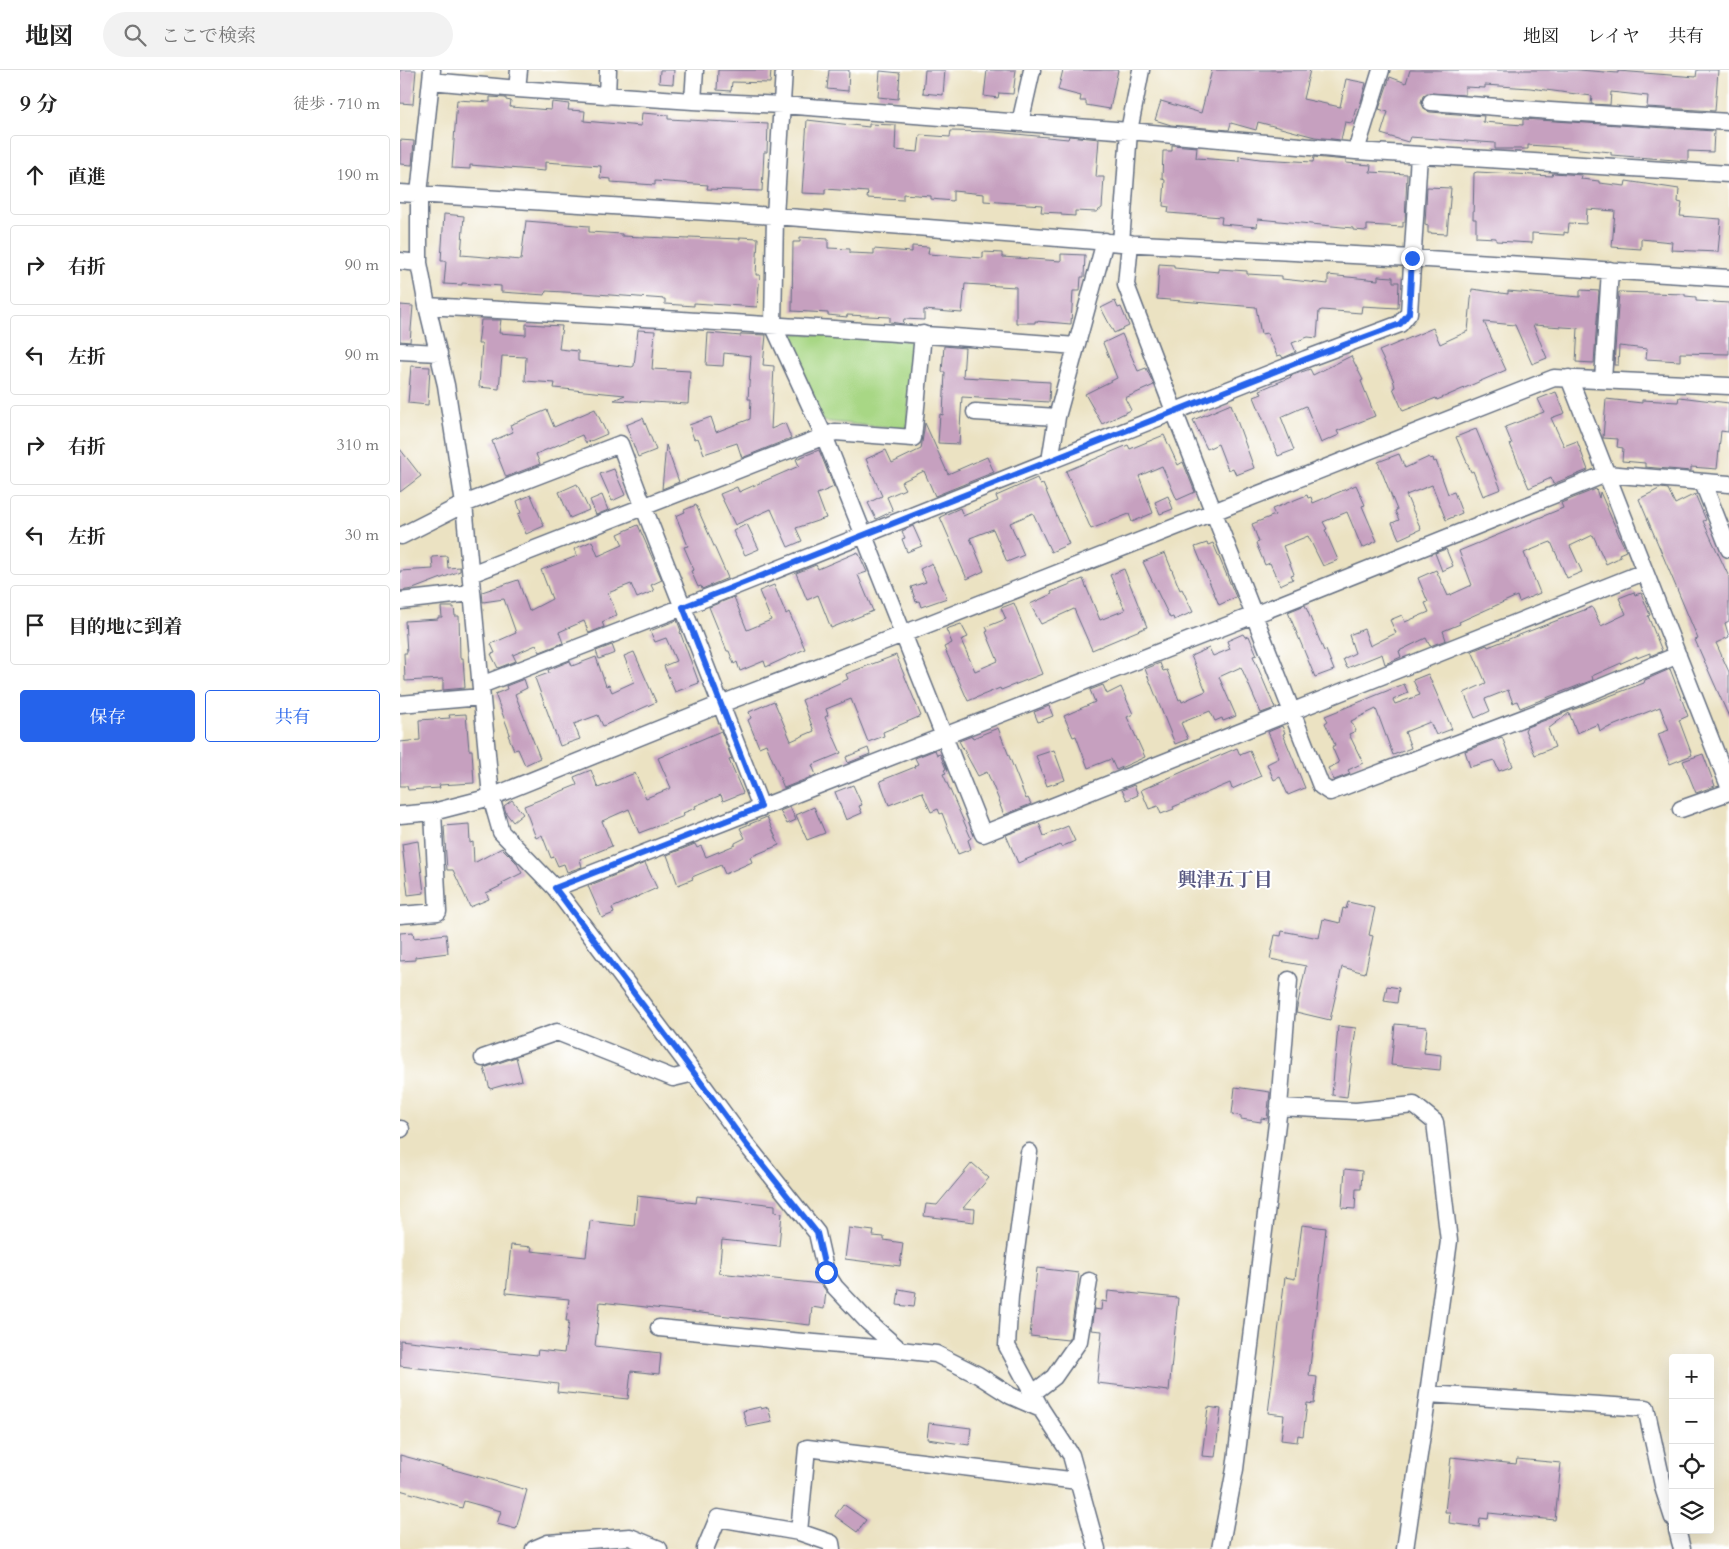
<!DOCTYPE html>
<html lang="ja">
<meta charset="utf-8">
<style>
body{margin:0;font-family:Cardo,"Noto Serif JP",serif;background:#f2f2f2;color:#222}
.controls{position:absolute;right:15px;bottom:15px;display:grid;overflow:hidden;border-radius:5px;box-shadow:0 5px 20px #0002}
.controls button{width:45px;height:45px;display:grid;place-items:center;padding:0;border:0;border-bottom:1px solid #e0e0e0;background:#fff;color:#222;font:25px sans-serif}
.stop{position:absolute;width:15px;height:15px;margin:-11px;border:4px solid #2563eb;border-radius:50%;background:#fff}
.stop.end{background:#2563eb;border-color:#fff;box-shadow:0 1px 5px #0008}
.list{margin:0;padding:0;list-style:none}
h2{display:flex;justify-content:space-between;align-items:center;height:65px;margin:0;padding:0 20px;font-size:21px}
h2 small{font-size:16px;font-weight:400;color:#767676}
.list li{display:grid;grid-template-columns:32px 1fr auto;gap:15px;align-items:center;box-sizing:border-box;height:80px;margin:0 10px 10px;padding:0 10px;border:1px solid #e0e0e0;border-radius:5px}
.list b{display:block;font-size:19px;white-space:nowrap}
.list em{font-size:16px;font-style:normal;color:#767676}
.actions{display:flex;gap:10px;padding:15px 20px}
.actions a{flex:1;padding:11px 0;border:1px solid #2563eb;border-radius:5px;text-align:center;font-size:18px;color:#2563eb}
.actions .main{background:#2563eb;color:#fff}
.icon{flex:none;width:28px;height:28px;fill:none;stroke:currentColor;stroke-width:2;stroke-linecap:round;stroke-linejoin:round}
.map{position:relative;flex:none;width:1329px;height:1479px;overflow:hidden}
header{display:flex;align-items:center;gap:30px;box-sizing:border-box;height:70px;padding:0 25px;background:#fff;border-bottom:1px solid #e0e0e0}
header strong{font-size:24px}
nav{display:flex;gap:28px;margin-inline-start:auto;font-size:18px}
.search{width:350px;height:45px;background:#f2f2f2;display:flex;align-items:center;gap:12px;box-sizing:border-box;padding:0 18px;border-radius:28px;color:#767676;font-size:19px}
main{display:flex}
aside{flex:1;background:#fff}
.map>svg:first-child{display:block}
</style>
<header>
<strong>地図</strong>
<div class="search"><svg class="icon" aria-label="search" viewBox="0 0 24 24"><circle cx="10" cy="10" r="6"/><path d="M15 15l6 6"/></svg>ここで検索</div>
<nav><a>地図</a><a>レイヤ</a><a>共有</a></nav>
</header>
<main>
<aside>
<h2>9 分<small>徒歩 · 710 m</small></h2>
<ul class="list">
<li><svg class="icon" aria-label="ahead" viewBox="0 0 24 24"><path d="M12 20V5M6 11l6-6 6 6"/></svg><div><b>直進</b></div><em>190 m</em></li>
<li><svg class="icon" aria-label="right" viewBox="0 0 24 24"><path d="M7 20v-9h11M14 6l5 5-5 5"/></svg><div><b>右折</b></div><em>90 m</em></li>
<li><svg class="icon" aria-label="left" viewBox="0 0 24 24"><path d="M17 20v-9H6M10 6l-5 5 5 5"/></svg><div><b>左折</b></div><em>90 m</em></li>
<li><svg class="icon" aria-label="right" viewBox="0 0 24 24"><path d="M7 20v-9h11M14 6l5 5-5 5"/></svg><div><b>右折</b></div><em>310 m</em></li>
<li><svg class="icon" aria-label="left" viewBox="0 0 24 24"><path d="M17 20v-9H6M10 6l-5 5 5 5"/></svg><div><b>左折</b></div><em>30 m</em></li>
<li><svg class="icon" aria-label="arrive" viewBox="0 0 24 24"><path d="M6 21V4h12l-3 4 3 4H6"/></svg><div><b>目的地に到着</b></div></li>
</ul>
<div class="actions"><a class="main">保存</a><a>共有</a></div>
</aside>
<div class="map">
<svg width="1329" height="1479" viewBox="0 0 1329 1479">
<rect width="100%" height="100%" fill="#fff"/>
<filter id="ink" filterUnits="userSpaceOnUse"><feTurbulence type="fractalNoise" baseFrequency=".02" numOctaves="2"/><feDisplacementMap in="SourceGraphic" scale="10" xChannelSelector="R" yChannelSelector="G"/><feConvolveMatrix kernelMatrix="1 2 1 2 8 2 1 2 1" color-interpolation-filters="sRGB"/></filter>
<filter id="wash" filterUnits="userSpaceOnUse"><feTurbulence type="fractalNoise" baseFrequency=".0096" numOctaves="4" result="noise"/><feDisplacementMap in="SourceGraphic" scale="20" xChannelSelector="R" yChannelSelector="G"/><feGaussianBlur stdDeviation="1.12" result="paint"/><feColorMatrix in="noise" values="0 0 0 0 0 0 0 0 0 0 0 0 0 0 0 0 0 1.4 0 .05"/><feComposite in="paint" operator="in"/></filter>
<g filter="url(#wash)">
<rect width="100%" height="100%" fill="#ebe2c2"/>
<path fill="#a8d785" stroke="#628372" d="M396,263L513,271L507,360L422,351L389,273Z"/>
<g id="blocks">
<path fill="#c6a0bf" d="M0,0H16L13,34L0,33Z
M260,0H274L273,14L259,13Z
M318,0H371L370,13L332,12L331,21L317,20Z
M429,0H449L448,21L427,19Z
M525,0H545L543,25L523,23Z
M587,0H616L613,24L599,23L598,28L584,26Z
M663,0H718L710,39L686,35V31H680L681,26L658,20Z
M812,0H910L903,29L940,37L946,9L966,13L959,39L956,38L952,53L945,52L941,70L915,67L858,52L856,60L831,53L829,60L771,55L755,50L761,31L801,43Z
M1010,0H1179L1218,3V1L1296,7L1297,0H1318L1315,41L1247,37L1248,26L1211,22L1210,35L1191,34L1192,26L1130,18L1085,15V18L1065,17V25L1027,23L1023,26L1021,32L1025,40L1030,42L1084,46L1083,52L1123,55V49L1314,61L1313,82L1288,81V91L1211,85V82L1158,77L1128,75V79H1095V73L1051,70L1010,67L1008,72L981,64L988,42L979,39L990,7L1006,13Z
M480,1L500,3L498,29L478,27Z
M90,27L106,28V30L111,31L110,37L151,40L152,32L169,34L168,40L185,41L184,51L241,56L242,43L268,45V49L368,54L367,82H364L362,121L307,119L308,115L255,111V115L211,112V109L200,108L201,96L145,92V101L70,95V99L52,98L57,30L90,32Z
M407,50L469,57V54L496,55L495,80L518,82L520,65L550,67L551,61L595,62L668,69L669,66L699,69L696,107H704L702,138L696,142L675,141V146L661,145V143L641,142L642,135L584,131V124L553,121V131L531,129V126L503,124V130L467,128L468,122L425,119V124L402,123Z
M0,70L14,71L12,95L0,94Z
M772,75L797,77L796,88L839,91V86L860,89L913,92L914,87L946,90V93L971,95L970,102L1007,104L1005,152H1003V157L967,155V161L953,160V158L858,149L857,157L821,154L822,147L768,143L769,137L763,136L765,110L762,109L763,81H772Z
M1077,102L1152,106L1153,103L1182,105L1181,109L1199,111V113L1225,116L1226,111L1279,119L1278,132L1282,133L1280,146L1321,149L1318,182L1271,180L1272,172L1241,169V179L1212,177L1215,141L1187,139L1186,154L1169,153L1168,163L1164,162V165L1132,163V173L1096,171V168L1076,167V149H1073L1074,103Z
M1027,117L1051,118L1047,164L1028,163V155L1025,154Z
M44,144L64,146L61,185L121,190L126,151L189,156V162L222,164V166L289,169V167L340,169V167L358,168L356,205H360L357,237L294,233V236L265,234V229L183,223L146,221L145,225L101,222V216L62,213V215L44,214L46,191H41Z
M400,167L428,169V178L450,179V183L474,184V179L512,182V176L529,177L528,184L583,188V182L602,183V187L661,191V184L685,185L684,207H681L680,221H673L671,254L635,251V253H616V217L565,214L562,243L524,240V250L504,249L503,254L490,252V247L447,245V247L428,245V243L392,241L393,172H400Z
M759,194L774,195V198L819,202V199L847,201V204L882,206V209L928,214V205L978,210V206L993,207V212H999L998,238L962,236L961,243L922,240L919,241L917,268L908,267L892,273L896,282L883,288L881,285L877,286L867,263L861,264L856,237L757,229Z
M1072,219L1108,224V221L1180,227V220L1199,221L1194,293L1176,292L1178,258L1133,255L1147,288L1132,294L1115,255L1084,252L1106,300L1037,330L1036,328L1003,341L993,318L995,317L993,309L979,281L1033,258L1040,274L1068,261Z
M1219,222L1285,224V226L1296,227V231L1329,233V284L1280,283V291L1246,289L1247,279L1219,276L1218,295H1214Z
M715,231L718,238L721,237L729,256L714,263L701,238Z
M0,235L13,236L10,272L0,271Z
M81,250H101L99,263L126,265V254L162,256L159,279L178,281V291L232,297L234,296L238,260L255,261L252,299L290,301L288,334L214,330L225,325L154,318L155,313L125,311L126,287L102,286L99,319L79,317L82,274H78Z
M308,263L341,266V264L366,265L363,295L374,296L371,359L385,353L391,368L342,388L337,373L304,384L298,368L294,369L289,355L311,347L316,362L350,349L351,329H348L351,286L324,283L323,296L306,295Z
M722,264L738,301L746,298L754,315L725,328L731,340L702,354L685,324L717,308L703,273Z
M544,276L565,278L563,307L650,312L649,332L562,327L559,374L538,373L540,344L543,345L545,302H542Z
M951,286L963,310L961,311L975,346L937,361L939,365L921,373L906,336L881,347L894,380L878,386L854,327L862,324L860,320L891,307L890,306L910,299L913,305Z
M11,296L30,297L28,335L8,333Z
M1156,322L1165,343L1151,348L1164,376L1177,371L1188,400L1153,414L1151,408L1129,418L1110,374H1112L1105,357L1144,342L1138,329Z
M1279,327L1329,333L1328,362L1321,361L1317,399L1291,397V401L1245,397V393L1222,391L1223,378L1217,377L1218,369L1203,368L1206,329L1242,333V330L1278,332Z
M831,334L854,398L836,405L833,398L828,400L818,374L807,379L793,350Z
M195,339L207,364L186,373L182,365L136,384L140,394L106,407L92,371L113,362L110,355L147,340L154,357Z
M243,348L256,380L238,387L226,355Z
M525,353L548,404L587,387L594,402L535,426L524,401L501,412L505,419L487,427L493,441L476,449L468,433L482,426L466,389L486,380L492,393L521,379Z
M1076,359L1101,419L1083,426L1073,401L1071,402L1056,367Z
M764,365L778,395L783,392L795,422L777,430L762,396L739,406L753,443L732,452L729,444L691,459L666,401L728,375L730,379Z
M266,375L279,412L262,419Z
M0,379L21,406L0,422Z
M419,380L434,417L417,424L426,448L396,458L402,471L388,477L371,439L335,455L320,424L337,417L339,422L399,396L396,389Z
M999,384L1005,398L1029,387L1030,389L1033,388L1034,392L1036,391L1048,424L1054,422L1062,443L1046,450L1032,415L1006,425L1021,459L999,469L992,453L999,450L995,441L997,440L978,392Z
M214,399L225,425L212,431L200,404Z
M637,408L640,415L643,414L669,474L651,482L633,443L610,453L624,485L607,492L593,459L570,468L584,501L567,509L540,447L560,438L563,446L598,431L596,426Z
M177,414L189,440L170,448L159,422Z
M956,415L965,435L962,436L977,471L962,478L947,442L923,452L927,459L925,460L938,490L923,496L908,466L883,476L894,504L891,505L893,509L880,515L870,493L865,495L856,473L859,472L852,454L875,445L872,439L907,425L908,428L911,427L913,433Z
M1261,418L1268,419L1275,434L1295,424L1306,450L1303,451L1329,507V551L1325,553L1329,567L1316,573L1329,602V647L1295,570L1298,569L1239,429Z
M1196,419L1199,428L1200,422L1226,481L1219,484L1221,487L1206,494L1193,465L1170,476L1182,502L1167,508L1151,472L1148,473L1124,483L1140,523L1119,532L1117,526L1059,552L1060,554L1043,561L1046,570L1030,576L1026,568L999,581L1001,587L985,594L982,584L947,598L943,589L955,583L949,565L964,559L970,576L996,563L990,550L1002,545L1005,552L1029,542L1025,533L1028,532L1018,508L1036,500L1048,526L1072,515L1059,481L1163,438L1161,433Z
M131,425L144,456L126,464L118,444L121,443L117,431Z
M202,425L208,440L196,445L190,430Z
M768,426L773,439L760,444L755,432Z
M296,435L328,508L302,519L301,516L298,517L291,501L294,500L284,477L288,476L276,446L285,442L284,440Z
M347,454L359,479L345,485L333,461Z
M238,455L262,510L251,515L254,521L237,528L231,514L208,523L217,545L202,552L204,557L189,563L184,551L159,562L163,573L140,582L136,575L113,585L116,591L98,598L91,584L95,583L91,574L116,563L104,529L83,532L82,522L118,510L129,541L152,529L141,500L177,486L174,479L192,471L198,486L223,475L218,464Z
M513,456L522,476L507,482L502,469L505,468L502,461Z
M807,473L808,475L813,473L836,527L819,535L795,477Z
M1046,479L1053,496L1042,501L1035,483Z
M458,482L467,502L458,505L473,541L431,558L418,525L407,530L396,503L416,495L418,499Z
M765,483L780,520L782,519L793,542L774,550L773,547L770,548L743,492Z
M47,486L48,498L60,497V501L13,519L0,521V501L33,499L32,487Z
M532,493L547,528L521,537L519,531L516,532L511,517L526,512L520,499Z
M724,499L747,557L692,580L674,539L641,554L630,534L652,524L651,522L683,509L700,550L725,540L710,505Z
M374,515L386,544L389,542L405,579L366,597L364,591L340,601L337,592L334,594L329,581H327L309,537L334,527L347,560L371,550L359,521Z
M1234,522L1235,525L1241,523L1250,545L1248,546L1262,581L1250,586V583L1237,588V586L1192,606L1193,610L1120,638L1117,631L1113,633L1108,620L1085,629L1090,641L1075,648L1064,623L1086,613L1072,581L1087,575L1088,577L1192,537L1201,556L1226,544L1219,528Z
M614,533L642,604L601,620L600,618L568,631L544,577L552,573L546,559L561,554L568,567L561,570L575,601L598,591L586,562L588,561L586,557L606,549L601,538Z
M905,535L924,581L926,580L934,600L915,607L888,542Z
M41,537H54L55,546H59L60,588H63L65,618L43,620V609L5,611L4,583H7L5,551L38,549V547H42Z
M277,550L281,561L280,562L299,613L275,622L264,596L276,591L266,568L255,572L250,561Z
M843,564L845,567L849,566L857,585L853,586L875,638L861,643L841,597L819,607L836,646L823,651L822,648L815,651L810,641L781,653L788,669L775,674L745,599L760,593L763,601L767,600L779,630L781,629L782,632L806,621L791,586L809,578L813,586L830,579L827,571Z
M212,575L215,583L199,589L196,581Z
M234,582L256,632L203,656L198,645L174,654L180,669L160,676L135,608L149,603L148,600L170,591L172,596L196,587L206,616L209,615L212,622L234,612L224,586Z
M496,585L521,646L483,662L484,666L468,672L451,629L426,639L428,645L425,647L441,683L412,695L416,705L384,718L366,674L359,677L348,650L351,648L349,642L374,631L391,671L414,661L402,630L448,609L446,604Z
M1270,599L1288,646L1279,650L1292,685L1270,694L1258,664L1269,660L1260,637L1200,661L1198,654L1177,663L1169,643L1148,659L1155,677L1135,685L1125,660L1127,657L1244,613L1245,610Z
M1028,604L1052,659L1036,665L1030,652L1005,662L1011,678L993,685L976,639L951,651L956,661L949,664L963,693L948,700L950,704L934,710L928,698L939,693L932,677L935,675L925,653L928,651L925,646L1004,614L1008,623L993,630L995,634L1020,625L1013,610Z
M124,609L127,618L115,624L140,688L125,695L118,679L114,680L108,665L110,664L95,624L107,619L106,616Z
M703,615L707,624L721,617L733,644L727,647L745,687L716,700L711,689L688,698L676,666L673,667L664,646L695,632L690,620Z
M649,636L653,646L638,652L634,642Z
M66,644L69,680H72L74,713L39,715L40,718L8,720L7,716H0V672L20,670L19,650L50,648L49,645Z
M882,656L885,663L883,664L905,718L888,725L880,707L874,710L867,694L879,688L868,662Z
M598,658L626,729L628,728L631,734L604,745L600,735H601L587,702L578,706L559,671L572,666L573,668Z
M321,661L332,689L329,690L343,723L323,731L321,725L295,736L296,738L283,743L284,746L239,763L229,739L202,751L212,776L180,789L182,797L167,802L164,794L158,796L154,787L151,788L142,765L136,768L124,736L177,715L174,707L191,700L198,718L235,703L246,728L271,718L258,688Z
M1102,667L1113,696L1099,701L1094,690L1070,697L1065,681Z
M468,678L470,684L448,693L446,687Z
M837,678L840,685L850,681L861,706L832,719L830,713L773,737L774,739L761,744L758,736L749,739L741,720Z
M535,680L537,685L540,684L546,699L544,700L546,703L543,704L571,768L568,770L571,779L558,784L542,743L540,744L538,739L531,742L522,722L489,735L480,711L515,697L514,696L518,694L515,688Z
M654,680L665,710L647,716L636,686Z
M1303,684L1315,716L1296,723L1283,691Z
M453,715L462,735L459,736L462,743L446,750L435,722Z
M734,715L738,725L727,730L722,720Z
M112,730L123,744L113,752L106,743L104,736Z
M390,737L396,750L387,754L380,741Z
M414,737L425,763L407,770L396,745Z
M367,747L379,775L350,787L352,792L325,804L321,795L292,807L293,809L278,815L267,785L295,774L297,778L301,776L306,787L335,775V773L345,768L340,758Z
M639,753L644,766L668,756L675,771L661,777L660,775L618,793L606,765Z
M69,754L70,773L73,772L74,793L102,778L116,792L122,803L102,813L103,815L86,823L89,829L70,837L53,800H47L44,756Z
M18,771L24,823L8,825L2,774Z
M245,793L257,818L212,838L214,843L202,848L188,816Z
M948,832L975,838L969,865L973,866L965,903L942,897L930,950L896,942L906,896L870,889L875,865L881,866L882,861L919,868L923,849L940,853L943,838L946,839Z
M13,862L14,868L46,864L48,883L15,887V890L0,891V863Z
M987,916L999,918L997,933L984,931Z
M995,954L1027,957L1024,983L1041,985L1040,1000L991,995Z
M938,956L956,958L947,1027L932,1025Z
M116,987L122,1010L90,1019L84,998Z
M835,1017L870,1022L867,1049L861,1048V1052L841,1049V1046L832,1044Z
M572,1093L589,1108L563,1138L575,1139L574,1152L524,1146L526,1134L537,1135Z
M945,1099L962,1101L961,1119H956L955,1139L942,1138Z
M237,1126L296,1133L297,1126L375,1135V1142L382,1143L379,1176L322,1170L319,1203L421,1214L426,1221L424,1239L412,1237L410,1255L200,1232L195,1276L261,1283L259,1304L231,1301L228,1329L157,1322L158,1314L0,1296V1270L137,1285L138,1280L164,1283L169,1251H166L169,1229L106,1223L111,1175L132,1177L131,1181L186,1187L190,1151L234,1156Z
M902,1155L926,1158L909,1306L917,1307L914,1334L907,1333L903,1366L898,1365L897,1372L881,1370L884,1345L868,1343L885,1207L895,1209Z
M449,1158L474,1161L473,1166L484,1167V1170L503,1173L500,1196L445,1189Z
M637,1198L679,1203L676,1227L670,1267L668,1270L630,1266Z
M499,1219L516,1222L514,1237L497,1235Z
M708,1221L778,1228L769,1321L697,1313L702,1261L691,1260L694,1239L701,1240L702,1231L707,1232Z
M360,1337L361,1339L368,1337L372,1352L347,1357L343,1341Z
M808,1337L821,1339L815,1387L802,1386Z
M529,1353L571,1358L569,1375L527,1369Z
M0,1385L127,1420L116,1459L97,1454L101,1441L64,1431L62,1438L0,1420Z
M1051,1387L1116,1394L1117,1389L1161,1393L1155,1450L1089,1443L1088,1449L1080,1448L1079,1457L1049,1453L1050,1442H1045Z
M443,1434L466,1450L457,1462L435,1446Z"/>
</g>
</g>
<g filter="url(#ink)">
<use href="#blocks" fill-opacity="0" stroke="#646e81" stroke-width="1"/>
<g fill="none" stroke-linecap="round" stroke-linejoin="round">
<g stroke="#646e81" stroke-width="19">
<path id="minor" d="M32,0L19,124V193L27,236L46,315L64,434L91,727L101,762L155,818L294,1003L346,1074L417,1163L426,1203L435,1217L468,1252L500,1280L536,1284L578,1305L611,1326L641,1339
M384,0L375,146L373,255L425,368L583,764L1244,502
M31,11L117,19L293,31L382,35L729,61L956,81L1329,104
M117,19L119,0
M207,26L208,0
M293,31L295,0
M1031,32L1150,41L1329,52
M620,53L632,0
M956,81L981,0
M0,123L375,146L721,173L1012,188L1329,208
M721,173L729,61L741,0
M730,173L726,215L774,341L921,716L930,722L1173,629L1278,585
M0,191L19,193
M27,236C243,248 460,259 676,276
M0,281L39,283
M1169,308L1329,716
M1203,310L1210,200
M575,342L657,347
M650,391L657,347L705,171
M1303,413L1329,479
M1,466L64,434L220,374L244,438L361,737
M71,504L435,362L513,368L523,264
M0,531L72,523
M81,615L283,537L906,289L1000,254L1009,243L1019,85
M0,634L81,627
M1281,739L1329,722
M0,745L33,742L91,727L321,634L503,564L1154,308L1329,316
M155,818L854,545L1206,404L1329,414
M0,845L38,842L33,742
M83,988L157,962L273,1008L294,1003
M879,1037L956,1041L1014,1035L1035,1052L1049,1171L1028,1324
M0,1059H1
M629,1082L610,1226L607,1276L641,1339L671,1385L697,1479
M259,1258L403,1272L500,1280
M633,1323L654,1307L679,1271L689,1211
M1277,1460L1282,1479
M399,1462L407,1378L678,1411
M134,1479L148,1473L230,1467L259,1479
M305,1479L318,1448L399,1462L431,1473L432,1479
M820,1479L835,1399L879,1037L889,910
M1005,1479L1028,1324L1246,1338L1264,1420L1273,1448"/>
</g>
<use href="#minor" stroke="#fff" stroke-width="16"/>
</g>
</g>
<g fill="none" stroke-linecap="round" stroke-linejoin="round" filter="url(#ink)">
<path stroke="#2563eb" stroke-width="6" d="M426,1202L417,1163L346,1074L294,1003L155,818L361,737L283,537L906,289L1000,254L1009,243L1012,188"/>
</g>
<g text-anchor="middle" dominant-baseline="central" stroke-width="4" stroke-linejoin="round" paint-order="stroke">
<g font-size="19" font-weight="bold" fill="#575780" stroke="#fff">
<text x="825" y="810">興津五丁目</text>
</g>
</g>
</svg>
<div class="controls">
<button>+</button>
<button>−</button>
<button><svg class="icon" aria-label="locate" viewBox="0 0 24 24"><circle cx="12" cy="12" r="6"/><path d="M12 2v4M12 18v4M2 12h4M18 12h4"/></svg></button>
<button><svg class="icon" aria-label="layers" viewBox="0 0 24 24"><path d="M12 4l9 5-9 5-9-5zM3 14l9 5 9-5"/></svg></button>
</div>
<div class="stop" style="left:426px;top:1202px"></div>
<div class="stop end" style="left:1012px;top:188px"></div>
</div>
</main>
